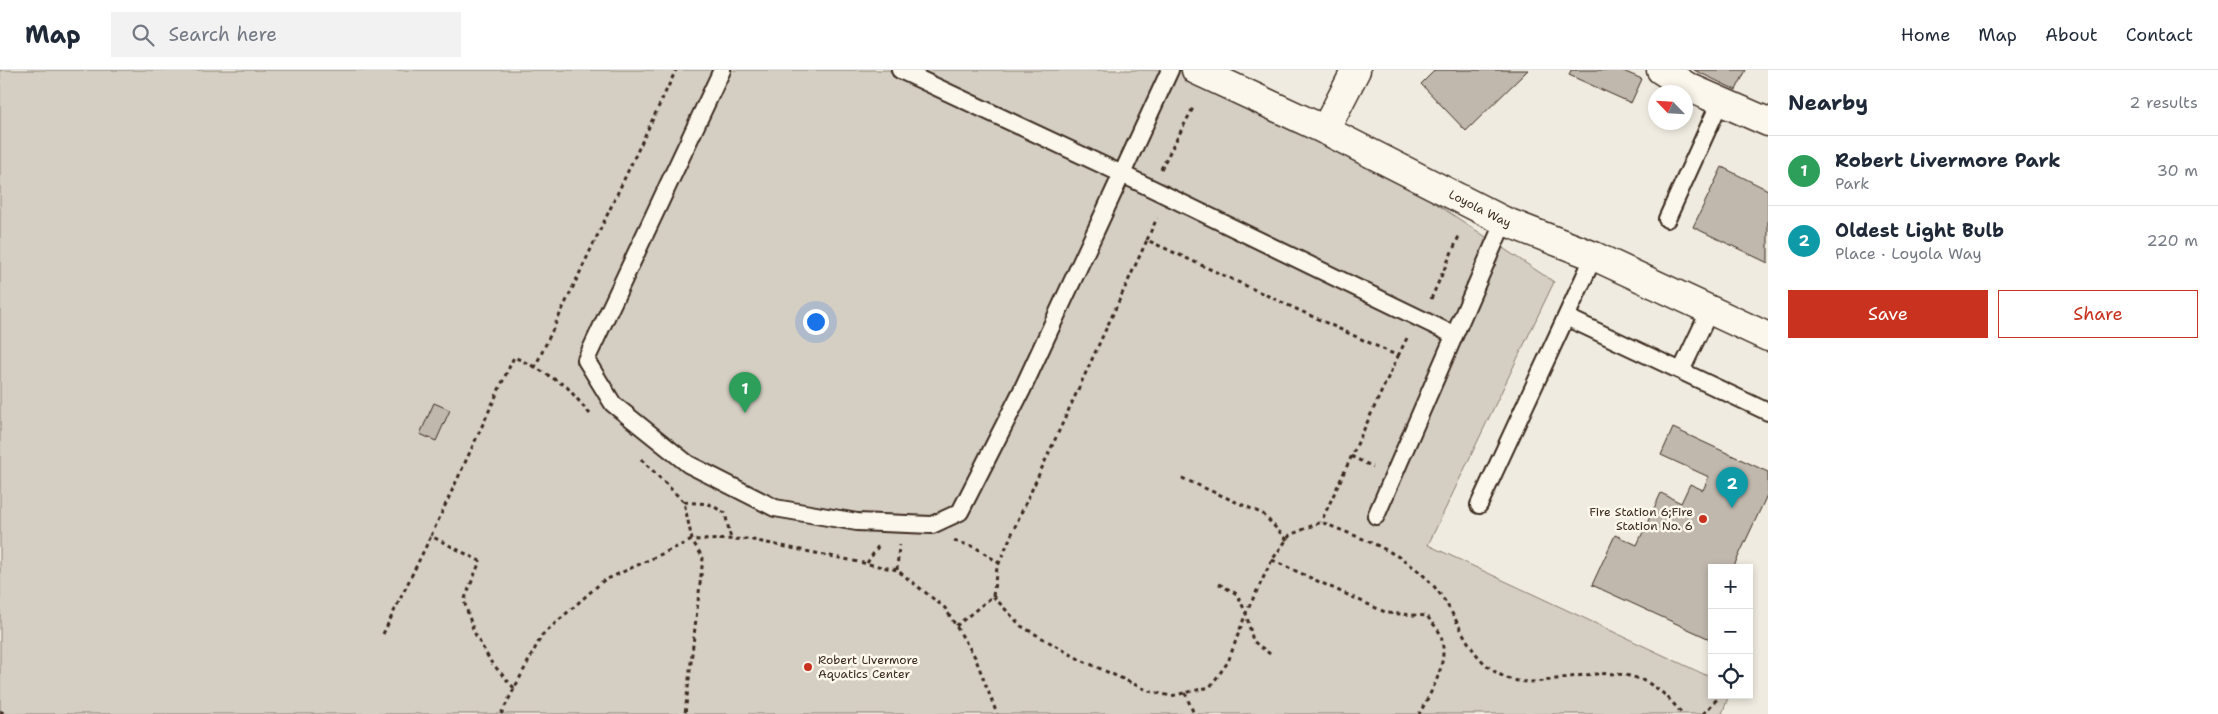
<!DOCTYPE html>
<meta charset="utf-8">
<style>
body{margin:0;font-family:"Shantell Sans",sans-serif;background:#f2f2f3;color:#1f2937}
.controls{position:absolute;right:15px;bottom:15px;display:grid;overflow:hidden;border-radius:0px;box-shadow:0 2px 8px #0003}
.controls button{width:45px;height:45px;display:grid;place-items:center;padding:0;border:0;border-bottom:1px solid #e0e1e3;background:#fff;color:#1f2937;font:25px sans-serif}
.compass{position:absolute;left:1648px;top:15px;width:45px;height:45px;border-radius:50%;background:#fff;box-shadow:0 2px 8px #0003;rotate:295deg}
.you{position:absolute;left:815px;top:251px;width:18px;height:18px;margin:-12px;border:4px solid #fff;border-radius:50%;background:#1a73e8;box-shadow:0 0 0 8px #1a73e833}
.badge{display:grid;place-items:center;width:32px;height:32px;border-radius:50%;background:#c8321e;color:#fff;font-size:16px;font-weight:700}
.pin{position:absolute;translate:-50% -41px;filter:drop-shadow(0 1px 2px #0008)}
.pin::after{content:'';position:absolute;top:26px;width:18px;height:15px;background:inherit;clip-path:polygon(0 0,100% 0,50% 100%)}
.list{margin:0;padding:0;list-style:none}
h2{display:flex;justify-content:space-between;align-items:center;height:65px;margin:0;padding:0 20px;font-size:21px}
h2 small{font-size:16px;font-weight:400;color:#747a83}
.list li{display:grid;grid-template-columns:32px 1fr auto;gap:15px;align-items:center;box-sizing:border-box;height:70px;padding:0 20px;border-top:1px solid #e0e1e3}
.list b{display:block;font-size:19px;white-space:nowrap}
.list p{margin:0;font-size:16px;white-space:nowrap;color:#747a83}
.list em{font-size:16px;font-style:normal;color:#747a83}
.actions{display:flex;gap:10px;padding:15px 20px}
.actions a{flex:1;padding:11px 0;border:1px solid #c8321e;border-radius:0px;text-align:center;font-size:18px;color:#c8321e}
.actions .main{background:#c8321e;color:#fff}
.icon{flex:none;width:28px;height:28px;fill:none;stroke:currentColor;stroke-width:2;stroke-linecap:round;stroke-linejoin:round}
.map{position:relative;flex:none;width:1768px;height:644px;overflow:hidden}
header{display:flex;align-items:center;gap:30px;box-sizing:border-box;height:70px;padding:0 25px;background:#fff;border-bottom:1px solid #e0e1e3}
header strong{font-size:24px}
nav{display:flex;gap:28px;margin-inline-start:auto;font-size:18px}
.search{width:350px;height:45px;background:#f2f2f3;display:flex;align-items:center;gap:12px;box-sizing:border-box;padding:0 18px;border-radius:0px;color:#747a83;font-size:19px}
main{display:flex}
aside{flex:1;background:#fff}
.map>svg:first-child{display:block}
</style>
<header>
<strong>Map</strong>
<div class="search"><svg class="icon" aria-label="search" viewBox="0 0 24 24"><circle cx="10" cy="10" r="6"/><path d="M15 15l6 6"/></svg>Search here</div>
<nav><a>Home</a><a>Map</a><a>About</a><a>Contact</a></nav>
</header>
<main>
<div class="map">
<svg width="1768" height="644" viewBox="0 0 1768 644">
<rect width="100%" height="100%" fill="#f0ebe0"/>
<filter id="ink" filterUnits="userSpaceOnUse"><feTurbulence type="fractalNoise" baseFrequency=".02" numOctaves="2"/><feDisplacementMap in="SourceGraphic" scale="10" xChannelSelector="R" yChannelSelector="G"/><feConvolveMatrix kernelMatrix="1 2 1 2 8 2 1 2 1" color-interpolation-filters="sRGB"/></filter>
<g filter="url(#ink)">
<path fill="#d5cec3" stroke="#887c70" d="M0,0H1196L1325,60L1554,212L1428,475L1712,608V625H1729L1722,644H0Z"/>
<path fill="#c0b8ad" stroke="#3b2a1e" d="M1435,0H1528L1466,61L1421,14Z
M1571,0H1621L1642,9L1631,33L1569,5Z
M1694,0H1746L1736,20Z
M1722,97L1768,120V193L1693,157Z
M434,333L450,340L436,371L420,364Z
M1673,358L1768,402V423L1733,498H1712V570L1592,515L1615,465L1637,475L1661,423L1681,433L1690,414L1703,420L1709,407L1661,385Z"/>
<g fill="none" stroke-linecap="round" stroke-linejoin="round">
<g stroke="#3b2a1e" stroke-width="20">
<path id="service" d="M722,0L586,290L613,334L688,394L775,438L857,452L932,455L960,442L1022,320L1170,0
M900,0L1122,104L1454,265
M1667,149L1720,32
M1594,186L1566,247L1681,301
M1710,240L1681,301L1768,342
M1479,435L1566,247
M1376,446L1504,151"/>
</g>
<g stroke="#3b2a1e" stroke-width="31">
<g id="minor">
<path id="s1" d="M1196,0L1325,60L1504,151L1594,186L1768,267"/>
<path d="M1661,0L1688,17L1768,52"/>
<path d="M1325,60L1356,0"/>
</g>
</g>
<path stroke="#3b2a1e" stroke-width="3" stroke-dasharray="4 4" stroke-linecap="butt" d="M1161,99L1194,36
M1147,170L1157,148
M1431,229L1459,166
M1398,286L1408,266
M590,344L567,317L535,297L676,0
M1351,386L1373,397
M641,389L684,432L692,470L703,488L685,644
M1182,408L1263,444L1287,470
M684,432L709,434L725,443L731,469
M954,471L975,477L999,493
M1272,490L1387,543L1427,546C1431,552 1439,559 1441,566C1449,593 1432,621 1419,644
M867,493L879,475
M897,500L899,475
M1219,514L1237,524L1246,543L1253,571L1270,584
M993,526L997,498L1017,452L1147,170L1398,286L1321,452
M956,556L993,526L1021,556L1079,589L1149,621L1171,626L1210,617L1228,592L1246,543L1272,490L1290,465L1321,452C1363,469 1412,485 1440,524C1462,554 1469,592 1507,608C1523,614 1540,612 1556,609C1610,601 1645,595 1682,644
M383,564L431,466
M514,618L491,592L474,562L464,531L480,491L431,466L514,287L535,297
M1185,623L1194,644
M0,641L5,644
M501,644L542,565L603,511L692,470L748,469L897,500L945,538L975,587L997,644
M1703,644L1721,625"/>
<use href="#service" stroke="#fbf7ec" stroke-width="16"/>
<use href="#minor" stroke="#fbf7ec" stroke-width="28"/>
</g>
</g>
<g fill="#c8321e" stroke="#fbf7ec" stroke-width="2">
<circle cx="1703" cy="449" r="5"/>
<circle cx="808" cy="597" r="5"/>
</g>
<g text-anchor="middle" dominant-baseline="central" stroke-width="5" stroke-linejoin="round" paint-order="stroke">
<g font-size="12" fill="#3b2a1e" stroke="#fbf7ec">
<text stroke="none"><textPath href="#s1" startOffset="316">Loyola Way</textPath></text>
</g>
<g font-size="12" fill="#3b2a1e" stroke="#fbf7ec" text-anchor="end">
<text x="1693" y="442">Fire Station 6;Fire<tspan x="1693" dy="14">Station No. 6</tspan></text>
<text x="818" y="590" text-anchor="start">Robert Livermore<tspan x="818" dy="14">Aquatics Center</tspan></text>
</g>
</g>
</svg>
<div class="controls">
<button>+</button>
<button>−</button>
<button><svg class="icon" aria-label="locate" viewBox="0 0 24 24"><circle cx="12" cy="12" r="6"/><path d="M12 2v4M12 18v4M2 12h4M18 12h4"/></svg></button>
</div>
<svg class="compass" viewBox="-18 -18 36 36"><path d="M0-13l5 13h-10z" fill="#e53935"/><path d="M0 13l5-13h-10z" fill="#747a83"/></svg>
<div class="you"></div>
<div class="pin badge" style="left:745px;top:343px;background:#2e9e5b">1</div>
<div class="pin badge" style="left:1732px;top:438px;background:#0f9aa8">2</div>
</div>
<aside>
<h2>Nearby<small>2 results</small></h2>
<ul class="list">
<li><span class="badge" style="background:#2e9e5b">1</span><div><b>Robert Livermore Park</b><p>Park</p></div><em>30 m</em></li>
<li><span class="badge" style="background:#0f9aa8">2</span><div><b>Oldest Light Bulb</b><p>Place · Loyola Way</p></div><em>220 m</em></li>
</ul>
<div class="actions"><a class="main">Save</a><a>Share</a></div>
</aside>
</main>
